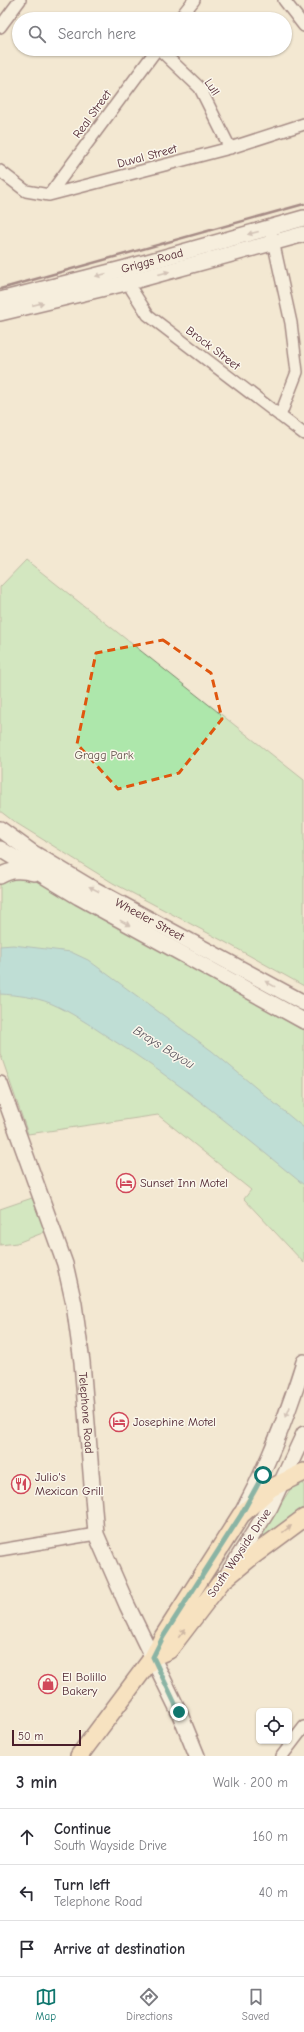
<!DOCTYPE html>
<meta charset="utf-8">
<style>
body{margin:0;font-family:"Comic Neue",sans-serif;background:#f2f2f3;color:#2b2b33}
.controls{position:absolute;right:12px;bottom:12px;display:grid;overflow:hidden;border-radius:6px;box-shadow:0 1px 3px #0004}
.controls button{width:36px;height:36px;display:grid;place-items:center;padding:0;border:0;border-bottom:1px solid #e1e1e2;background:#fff;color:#2b2b33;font:20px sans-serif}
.scale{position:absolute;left:12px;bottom:10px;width:69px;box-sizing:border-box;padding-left:4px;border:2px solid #4a1f2b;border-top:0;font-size:11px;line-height:14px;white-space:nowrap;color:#4a1f2b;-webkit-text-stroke:3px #fbf7ec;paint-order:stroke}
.stop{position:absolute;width:12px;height:12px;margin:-9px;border:3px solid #0f766e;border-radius:50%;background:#fff}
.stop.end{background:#0f766e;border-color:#fff;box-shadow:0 1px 4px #0008}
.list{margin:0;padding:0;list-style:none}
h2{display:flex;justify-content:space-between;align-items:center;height:52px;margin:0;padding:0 16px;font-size:17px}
h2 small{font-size:13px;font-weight:400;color:#7c7c81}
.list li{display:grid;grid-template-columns:26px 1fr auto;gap:12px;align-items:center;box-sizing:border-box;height:56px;padding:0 16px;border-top:1px solid #e1e1e2}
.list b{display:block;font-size:15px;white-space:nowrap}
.list p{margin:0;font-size:13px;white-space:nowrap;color:#7c7c81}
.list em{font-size:13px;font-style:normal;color:#7c7c81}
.icon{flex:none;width:22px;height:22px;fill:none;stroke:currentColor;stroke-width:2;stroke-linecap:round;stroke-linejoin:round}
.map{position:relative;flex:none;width:304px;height:1756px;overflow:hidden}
.search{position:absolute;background:#fff;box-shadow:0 1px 3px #0004;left:12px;right:12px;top:12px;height:44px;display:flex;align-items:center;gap:10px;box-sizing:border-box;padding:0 14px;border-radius:22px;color:#7c7c81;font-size:15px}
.sheet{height:220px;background:#fff}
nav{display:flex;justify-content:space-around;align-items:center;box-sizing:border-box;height:56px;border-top:1px solid #e1e1e2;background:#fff;font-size:11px;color:#7c7c81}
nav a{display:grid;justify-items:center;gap:2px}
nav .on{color:#0f766e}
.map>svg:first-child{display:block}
</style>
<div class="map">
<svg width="304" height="1756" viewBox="0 0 304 1756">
<rect width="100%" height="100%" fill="#f3e8d2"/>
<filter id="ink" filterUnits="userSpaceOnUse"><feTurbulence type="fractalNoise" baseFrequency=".025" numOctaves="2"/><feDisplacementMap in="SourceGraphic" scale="8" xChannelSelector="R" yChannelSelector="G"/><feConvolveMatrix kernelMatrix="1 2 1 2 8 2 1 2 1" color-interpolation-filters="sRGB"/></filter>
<g filter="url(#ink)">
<path fill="#ade7ab" stroke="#7c836b" d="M26,560L304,780V986L225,942L113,883L13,821L0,811V587Z
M26,876L46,884L304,1026V1263L244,1199L251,1190L158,1115L28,1134L0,1053V881Z
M32,1198L45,1232L17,1243L0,1245V1209Z
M304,1477V1515L250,1552L295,1482Z"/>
<path fill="#81d3d9" stroke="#6b8b93" d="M13,945L71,952L88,960L212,1051L304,1128V1185C240,1133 178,1080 108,1037C90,1025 71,1012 50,1003C35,997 17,995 0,994V946Z"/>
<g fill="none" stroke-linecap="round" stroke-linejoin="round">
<g stroke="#4a1f2b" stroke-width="14">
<path id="street" d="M284,0L304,26
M179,19L194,0
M0,27L20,0
M159,49L200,88L230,148
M0,171L26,191L49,195L230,148L304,124
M49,195L157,49
M272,236L291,323L297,372L280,416
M128,275L132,290L148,315L304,434
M0,1550L96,1534
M282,1756L304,1727"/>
</g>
<g stroke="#4a1f2b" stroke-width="18">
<g id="secondary">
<path id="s1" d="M0,300L126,268L304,218"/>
<path d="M0,313L130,282L304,234"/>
<path id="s2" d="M0,829L33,853L88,886L304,1003"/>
<path d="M0,849L79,897L304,1021"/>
<path d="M0,876C11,869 22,870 34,873"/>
<path id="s3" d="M0,1084L65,1264L74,1304L82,1362L96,1534L127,1605L179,1712L197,1756"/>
<path d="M243,1511C269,1463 288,1414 304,1362"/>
<path d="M229,1572L270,1507L304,1434"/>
</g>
</g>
<g stroke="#4a1f2b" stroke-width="20">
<path id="primary" d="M153,1657L169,1650L221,1582L250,1558L304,1518
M79,1756L153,1657L163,1637L241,1515L271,1488L304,1472"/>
</g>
<use href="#street" stroke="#fbf7ec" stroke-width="11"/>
<use href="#secondary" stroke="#fbf7ec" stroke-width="15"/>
<use href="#primary" stroke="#fddcac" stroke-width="17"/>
<path stroke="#4a1f2b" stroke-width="2.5" d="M0,289L304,204"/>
</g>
<defs><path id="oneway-solid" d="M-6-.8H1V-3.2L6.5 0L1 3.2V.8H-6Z"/></defs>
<g fill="#ab9695">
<use href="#oneway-solid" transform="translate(253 233) rotate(165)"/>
<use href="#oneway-solid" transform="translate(164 273) rotate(-15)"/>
<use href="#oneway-solid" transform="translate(101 275) rotate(166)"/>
<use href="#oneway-solid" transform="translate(38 304) rotate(-13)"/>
<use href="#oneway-solid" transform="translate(94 889) rotate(-152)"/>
<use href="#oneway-solid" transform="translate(125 923) rotate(29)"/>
<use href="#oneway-solid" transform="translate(270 984) rotate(-151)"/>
<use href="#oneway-solid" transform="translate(288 1412) rotate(111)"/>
</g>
<g fill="#a47e6c">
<use href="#oneway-solid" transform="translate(287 1529) rotate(-38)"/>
<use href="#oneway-solid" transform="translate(182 1633) rotate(-52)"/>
</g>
</g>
<g fill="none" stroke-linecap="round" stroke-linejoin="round" filter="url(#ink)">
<path stroke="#0f766e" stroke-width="5" d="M179,1712L153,1657L163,1637L241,1515L263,1475"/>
</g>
<path d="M0 0H304V1756H0ZM163,640L211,673L222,719L179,773L118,789L77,744L96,653Z" fill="#f3e8d2" fill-opacity=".55" fill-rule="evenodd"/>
<path fill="none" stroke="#e0560e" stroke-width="3" stroke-dasharray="8 5" stroke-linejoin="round" d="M163,640L211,673L222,719L179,773L118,789L77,744L96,653Z"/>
<defs>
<g id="hotel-ring" transform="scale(1)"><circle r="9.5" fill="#fbf7ec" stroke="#d1495b" stroke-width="1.5"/><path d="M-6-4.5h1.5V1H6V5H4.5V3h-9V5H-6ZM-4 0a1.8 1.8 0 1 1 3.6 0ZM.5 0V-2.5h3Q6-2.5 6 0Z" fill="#d1495b"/></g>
<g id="restaurant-ring" transform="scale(1)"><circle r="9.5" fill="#fbf7ec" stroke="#d1495b" stroke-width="1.5"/><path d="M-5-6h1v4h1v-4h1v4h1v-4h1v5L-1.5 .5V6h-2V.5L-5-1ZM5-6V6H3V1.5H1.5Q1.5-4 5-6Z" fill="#d1495b"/></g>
<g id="shop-ring" transform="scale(1)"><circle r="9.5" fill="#fbf7ec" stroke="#d1495b" stroke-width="1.5"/><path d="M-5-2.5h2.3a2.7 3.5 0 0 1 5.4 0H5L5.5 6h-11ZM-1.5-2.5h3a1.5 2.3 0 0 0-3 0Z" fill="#d1495b"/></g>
</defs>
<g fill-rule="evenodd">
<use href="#hotel-ring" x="126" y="1183"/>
<use href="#hotel-ring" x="119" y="1422"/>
<use href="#restaurant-ring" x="21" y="1484"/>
<use href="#shop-ring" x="48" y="1684"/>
</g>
<g text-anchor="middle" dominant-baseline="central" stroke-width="3" stroke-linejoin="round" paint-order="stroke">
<g font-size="12" fill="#4a1f2b" stroke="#fbf7ec">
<text transform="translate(212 87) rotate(57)">Lull</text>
<text transform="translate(92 114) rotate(-54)">Real Street</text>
<text transform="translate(147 156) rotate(-15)">Duval Street</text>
<text stroke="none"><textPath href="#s1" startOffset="157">Griggs Road</textPath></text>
<text transform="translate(213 348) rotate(37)">Brock Street</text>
<text stroke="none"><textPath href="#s2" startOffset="175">Wheeler Street</textPath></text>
<text stroke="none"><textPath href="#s3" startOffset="342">Telephone Road</textPath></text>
<text transform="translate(239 1553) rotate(-56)">South Wayside Drive</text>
</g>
<g font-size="12" fill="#63514b" stroke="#fbf7ec">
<text x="104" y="755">Gragg Park</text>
</g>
<g font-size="12" fill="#4a1f2b" stroke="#fbf7ec" text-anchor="start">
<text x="140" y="1183">Sunset Inn Motel</text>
<text x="133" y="1422">Josephine Motel</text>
<text x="35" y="1477">Julio's<tspan x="35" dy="14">Mexican Grill</tspan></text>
<text x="62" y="1677">El Bolillo<tspan x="62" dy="14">Bakery</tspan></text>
</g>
<g font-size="13" font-style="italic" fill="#5a555f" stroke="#fbf7ec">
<text transform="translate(164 1047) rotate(32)">Brays Bayou</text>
</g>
</g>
</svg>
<div class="controls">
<button><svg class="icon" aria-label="locate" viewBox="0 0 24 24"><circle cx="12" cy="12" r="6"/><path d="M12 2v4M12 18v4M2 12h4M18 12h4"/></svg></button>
</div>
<div class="scale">50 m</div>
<div class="stop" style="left:263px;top:1475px"></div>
<div class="stop end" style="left:179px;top:1712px"></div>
<div class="search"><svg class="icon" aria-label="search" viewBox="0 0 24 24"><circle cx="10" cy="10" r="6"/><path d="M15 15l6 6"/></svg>Search here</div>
</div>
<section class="sheet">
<h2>3 min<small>Walk · 200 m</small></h2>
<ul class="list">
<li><svg class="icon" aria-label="ahead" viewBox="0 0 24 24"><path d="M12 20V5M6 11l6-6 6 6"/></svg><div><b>Continue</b><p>South Wayside Drive</p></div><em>160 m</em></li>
<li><svg class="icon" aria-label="left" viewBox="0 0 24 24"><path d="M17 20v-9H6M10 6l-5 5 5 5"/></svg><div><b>Turn left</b><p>Telephone Road</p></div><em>40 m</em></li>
<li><svg class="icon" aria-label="arrive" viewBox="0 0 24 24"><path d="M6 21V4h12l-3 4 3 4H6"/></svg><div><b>Arrive at destination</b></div></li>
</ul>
</section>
<nav>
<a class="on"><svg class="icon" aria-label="map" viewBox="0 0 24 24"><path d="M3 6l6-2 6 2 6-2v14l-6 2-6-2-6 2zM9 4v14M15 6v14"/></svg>Map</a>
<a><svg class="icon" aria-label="directions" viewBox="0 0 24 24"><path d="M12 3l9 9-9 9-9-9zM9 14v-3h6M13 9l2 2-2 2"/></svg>Directions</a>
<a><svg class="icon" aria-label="saved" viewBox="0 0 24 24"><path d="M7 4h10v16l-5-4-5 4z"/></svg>Saved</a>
</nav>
